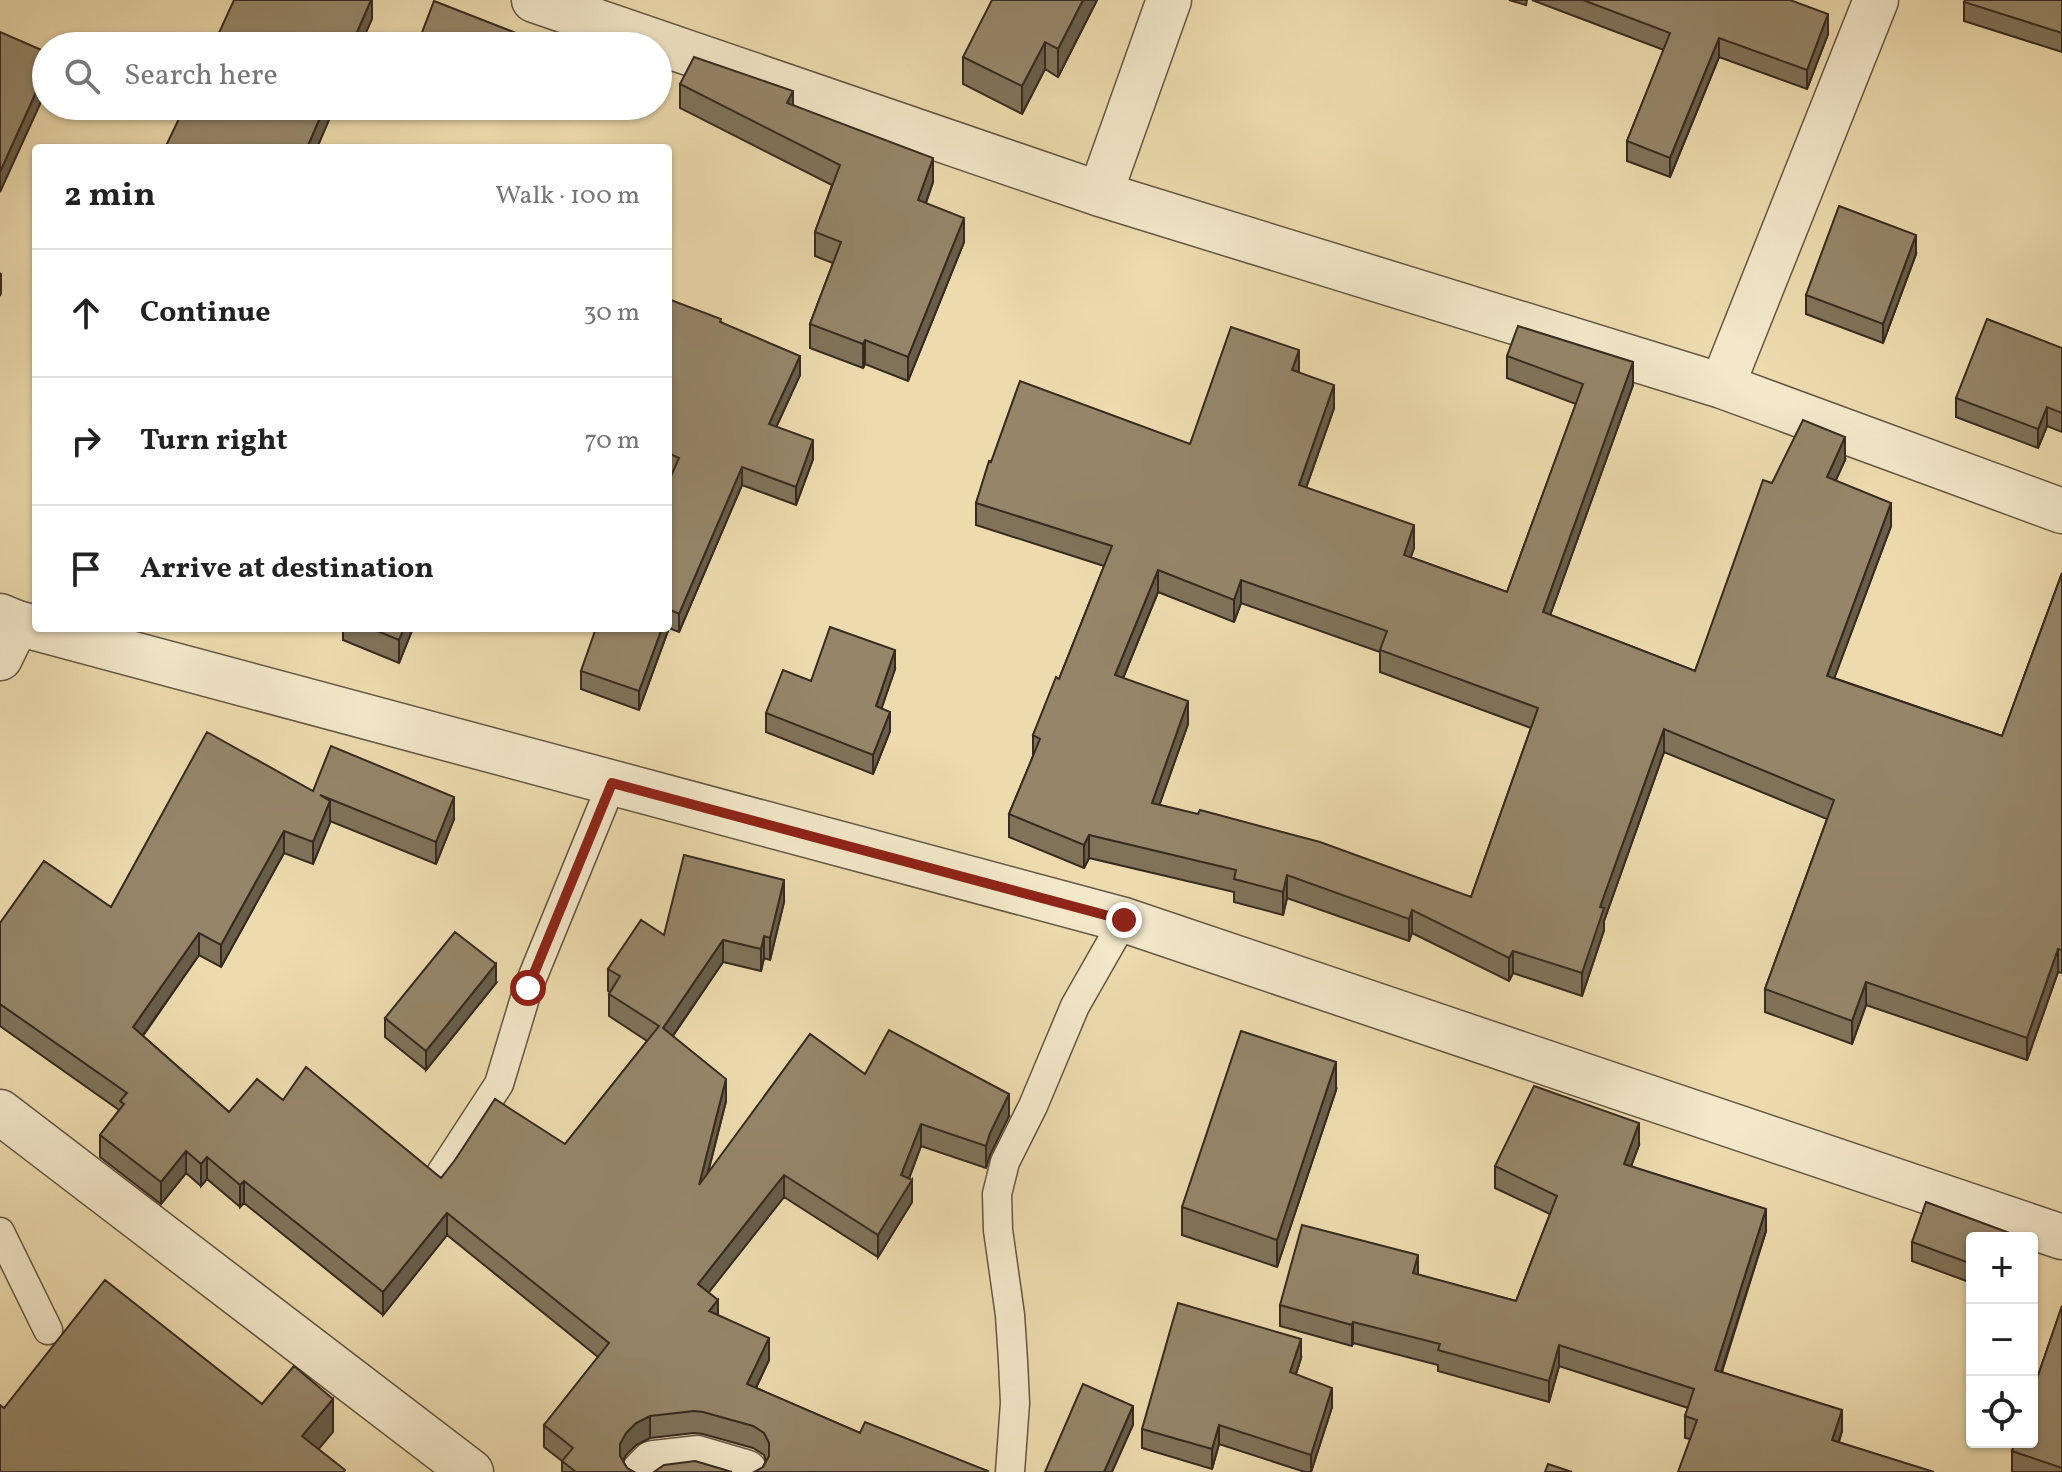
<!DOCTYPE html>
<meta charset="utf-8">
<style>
body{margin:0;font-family:Vollkorn,serif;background:#f6f6f6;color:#222}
.controls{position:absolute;right:24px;bottom:24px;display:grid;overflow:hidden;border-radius:8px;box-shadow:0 2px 6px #0004}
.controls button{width:72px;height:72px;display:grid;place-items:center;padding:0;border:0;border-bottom:2px solid #e0e0e0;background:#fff;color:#222;font:40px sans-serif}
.stop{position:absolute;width:24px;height:24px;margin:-18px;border:6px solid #8f2418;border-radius:50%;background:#fff}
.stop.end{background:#8f2418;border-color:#fff;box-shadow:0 2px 8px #0008}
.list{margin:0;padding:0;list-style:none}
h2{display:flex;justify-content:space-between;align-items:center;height:104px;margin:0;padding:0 32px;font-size:34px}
h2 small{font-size:26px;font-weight:400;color:#767676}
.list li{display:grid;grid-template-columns:52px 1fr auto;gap:24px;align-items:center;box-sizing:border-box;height:128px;padding:0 32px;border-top:2px solid #e0e0e0}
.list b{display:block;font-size:30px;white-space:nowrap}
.list em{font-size:26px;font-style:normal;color:#767676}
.icon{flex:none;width:44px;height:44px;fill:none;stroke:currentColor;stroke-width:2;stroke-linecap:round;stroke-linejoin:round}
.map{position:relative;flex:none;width:2062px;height:1472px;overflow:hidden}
.search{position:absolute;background:#fff;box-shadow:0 2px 6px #0004;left:32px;top:32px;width:640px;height:88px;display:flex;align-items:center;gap:20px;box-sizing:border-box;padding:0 28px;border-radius:44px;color:#767676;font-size:30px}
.panel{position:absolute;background:#fff;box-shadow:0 2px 6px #0004;left:32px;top:144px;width:640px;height:488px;border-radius:8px}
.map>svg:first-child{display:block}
</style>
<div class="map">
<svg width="2062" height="1472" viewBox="0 0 2062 1472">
<rect width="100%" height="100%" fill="#eddbad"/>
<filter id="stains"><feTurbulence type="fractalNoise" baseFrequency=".0025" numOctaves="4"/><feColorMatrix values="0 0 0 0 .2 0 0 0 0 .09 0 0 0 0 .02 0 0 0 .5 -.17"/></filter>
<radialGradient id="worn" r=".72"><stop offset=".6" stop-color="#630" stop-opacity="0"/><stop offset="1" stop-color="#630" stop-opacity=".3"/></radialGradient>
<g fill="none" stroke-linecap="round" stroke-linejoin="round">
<g stroke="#645643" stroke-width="31">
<path id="service" d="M441,1173L499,1084L528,988L612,783
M0,1232L48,1330
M1010,1472L1015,1403L1013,1361L1010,1315L998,1230L997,1194L1005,1162L1033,1106L1075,1006L1124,920"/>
</g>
<g stroke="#645643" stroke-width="47">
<path id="minor" d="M534,0L1100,194L1722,386L2062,511
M1100,194L1169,0
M1722,386L1876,0
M0,658L17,623
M0,1112L471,1472
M644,1472L653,1463L697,1458L745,1472"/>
</g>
<g stroke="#645643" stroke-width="47">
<path id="tertiary" d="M0,616L17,623L1124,920L2062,1237"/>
</g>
<use href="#service" stroke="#f3e8ca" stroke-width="28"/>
<use href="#minor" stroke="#f3e8ca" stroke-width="44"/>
<use href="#tertiary" stroke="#f3e8ca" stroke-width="44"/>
</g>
<path fill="#80735a" stroke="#362a20" stroke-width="2" fill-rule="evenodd" d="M1097,0L1058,77L1045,69L1022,114L963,84V57Z
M1509,0H1527L1526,5Z
M1532,0H1790L1828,34L1807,89L1719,57L1670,177L1627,161V141L1664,50Z
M2062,0V52L1964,21V2Z
M680,84L793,105L933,182L926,203L964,242L908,381L865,364L863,368L810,348V324L833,263L815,256V232L832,185L680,108Z
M1916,254L1883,343L1806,314V295Z
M668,299L721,322L800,375L776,427L813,459L796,505L742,485L679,632L669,628L639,710L581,689V671L668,628L672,473L668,472Z
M2062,348V432L2047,426L2038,448L1956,417V398Z
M1507,356L1633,385L1550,615L1695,671L1772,483L1845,460L1835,481L1891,526L1834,678L2002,736L2062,573V973L2058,972L2027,1060L1866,1005L1852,1044L1765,1012V989L1827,819L1664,752L1604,921V930L1582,996L1513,973L1509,981L1412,933L1409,941L1287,898L1283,915L1234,902V892L1089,858L1084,868L1009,837V814L1033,757V735L1059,679L1104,566L976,525V503L991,462L1190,444L1299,372L1334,408L1306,488L1414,548L1410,557L1507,592L1576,404L1507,378ZM1158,592L1234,622L1241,603L1380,652V672L1531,728L1471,897L1159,805L1188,724L1123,678Z
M343,628H413L399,663L343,640Z
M895,669L881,708L890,731L873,774L766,732V713L811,681Z
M313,791L454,819L436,864L330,821L313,864L284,853L221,967L199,955L143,1036L229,1112L283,1100L441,1178L565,1144L647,1041L609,1016V994L610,992L608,991V969L664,935L784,902L770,960L764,958L761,971L723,962L673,1036L726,1101L708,1173L865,1074L1009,1116L990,1155L986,1168L921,1146L909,1179L912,1202L878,1257L784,1197L708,1292L718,1315L769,1360L756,1388L860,1433L988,1471L763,1467L766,1461L764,1455L753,1448L703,1434L694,1433L650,1438L636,1445L626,1455L623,1461L627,1468L634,1472H562V1461L544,1447V1425L598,1357L447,1235L383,1315L244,1203L240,1207L207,1179L201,1186L186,1173L161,1204L100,1157V1135L119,1110L0,1026V923L111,907Z
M496,983L426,1070L385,1037V1018Z
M1336,1090L1277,1267L1182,1235V1207Z
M1639,1145L1631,1166L1766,1231L1722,1372L1842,1431L1839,1442L1690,1439L1685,1438V1416L1688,1408L1559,1366L1549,1402L1438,1371V1365L1353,1343L1352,1346L1280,1326V1305L1418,1275L1516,1301L1550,1214L1495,1188V1166Z
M1972,1238V1283L1912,1261V1242Z
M2062,1306V1472H2012V1451Z
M1301,1358L1296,1374L1332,1407L1311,1472H1305L1219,1444L1212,1469L1142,1448V1429Z"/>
<path fill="#685e4a" stroke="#362a20" stroke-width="2" d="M371,0H372V19L360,46H351Z
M1083,0H1097L1058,77V49Z
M1828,14V34L1807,89V70Z
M1719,38V57L1670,177V158Z
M1045,42V69L1022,114V86Z
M46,70V91L0,192V172Z
M793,91V115L787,103Z
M325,106H335L317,148H307Z
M933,158V182L918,224V200Z
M964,218V242L908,381V357Z
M1916,235V254L1883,343V324Z
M1,273V293L0,296V275Z
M865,340V364L863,368V344Z
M1299,350V372L1292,370Z
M800,356V375L769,443V424Z
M1633,362V385L1543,635V612Z
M1334,385V408L1299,508V485Z
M2047,407V426L2038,448V429Z
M1845,437V460L1827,500V477Z
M813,440V459L796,505V487Z
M742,467V485L679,632V614Z
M1891,503V526L1827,698V676Z
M1414,525V548L1404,577V555Z
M1158,570V592L1115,698V675Z
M1241,580V603L1234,622V600Z
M669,609V628L639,710V691L662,628H668Z
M404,628H413L399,663V640Z
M895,650V669L876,725V706Z
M1188,701V724L1152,826V803Z
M890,712V731L873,774V755Z
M1664,729V752L1604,921V930L1582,996V973L1600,907Z
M454,797V819L436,864V842Z
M330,801V823L313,864V842Z
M284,831V853L221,967V945Z
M1089,835V858L1084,868V845Z
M1287,875V898L1283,915V892Z
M784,880V902L770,960V938Z
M1412,910V933L1409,941V919Z
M199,933V955L133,1049V1027Z
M764,936V958L761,971V949Z
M723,940V962L663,1050V1028Z
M2058,949V972L2027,1060V1038Z
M1513,951V973L1509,981V958Z
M496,964V983L426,1070V1051Z
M1866,982V1005L1852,1044V1021Z
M1336,1062V1090L1277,1267V1240Z
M726,1079V1101L699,1207V1185Z
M1009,1094V1116L990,1155L986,1168V1146L990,1133Z
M1639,1123V1145L1624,1185V1164Z
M921,1124V1146L902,1196L912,1180V1202L878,1257V1235Z
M186,1151V1173L161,1204V1182Z
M207,1157V1179L201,1186V1164Z
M784,1175V1197L698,1306V1284Z
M244,1181V1203L240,1207V1185Z
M1766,1209V1231L1715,1391V1370Z
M447,1213V1235L383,1315V1292Z
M2034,1242V1261L2032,1266V1247Z
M1418,1255V1277L1413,1273Z
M718,1300V1322L709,1311Z
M1353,1322V1343L1352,1346V1325Z
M769,1338V1360L747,1406V1384Z
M1301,1339V1358L1290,1392V1372Z
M1559,1345V1366L1549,1402V1381Z
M1332,1388V1407L1311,1472V1455Z
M333,1399V1432L302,1469V1436Z
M1133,1406V1425L1112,1472H1104Z
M1842,1410V1431L1832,1461V1440Z
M650,1416V1438L636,1445L626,1455L620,1466V1444L626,1433L636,1423Z
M1219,1425V1444L1212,1469V1449Z"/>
<path fill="#958669" stroke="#362a20" stroke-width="2" fill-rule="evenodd" d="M234,0H371L351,46H213Z
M992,0H1083L1058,49L1045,42L1022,86L963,57Z
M1583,0H1790L1828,14L1807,70L1719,38L1670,158L1627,141L1670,33Z
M1965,0H2062V33L1964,2Z
M434,1L534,40L532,46H426L418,43Z
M0,32L46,52V70L0,172Z
M694,57L793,91L787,103L933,158L918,200L964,218L908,357L865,340L863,344L810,324L841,242L815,232L840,165L680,84Z
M185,106H325L307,148H165Z
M1839,206L1916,235L1883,324L1806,295Z
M668,299L721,319L720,322L800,356L769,424L813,440L796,487L742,467L679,614L669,609L668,611V483L679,458L668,453Z
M1987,319L2062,348V413L2047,407L2038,429L1956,398Z
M1518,326L1633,362L1543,612L1695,671L1763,480L1772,483L1803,420L1845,437L1827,477L1891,503L1827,676L2002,736L2062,573V950L2058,949L2027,1038L1866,982L1852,1021L1765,989L1834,800L1664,729L1600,907L1604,908L1582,973L1513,951L1509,958L1412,910L1409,919L1287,875L1283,892L1234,879L1236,870L1089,835L1084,845L1009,814L1040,739L1033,735L1056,677L1059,679L1112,546L976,503L989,461L991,462L1020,381L1190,444L1231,327L1299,350L1292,370L1334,385L1299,485L1414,525L1404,555L1507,592L1583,384L1507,356ZM1158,570L1234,600L1241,580L1387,631L1380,650L1538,708L1471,897L1320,842L1200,810L1198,814L1152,803L1188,701L1115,675Z
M830,627L895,650L876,706L890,712L873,755L766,713L783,670L811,681Z
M370,628H404L399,640Z
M596,628H662L639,691L581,671Z
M207,732L313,791L331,746L454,797L436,842L320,795L330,801L313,842L284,831L221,945L199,933L133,1027L229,1112L257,1079L283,1100L306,1067L441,1178L455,1160L495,1099L565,1144L659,1026L609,994L620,976L608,969L641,920L664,935L684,855L784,880L770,938L764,936L761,949L723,940L663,1028L726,1079L699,1185L810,1034L865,1074L889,1030L1009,1094L990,1133L986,1146L921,1124L901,1175L912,1180L878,1235L784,1175L698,1284L718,1300L709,1311L769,1338L747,1384L860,1433L865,1422L988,1471L987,1472H754L763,1467L769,1456V1443L764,1433L753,1426L703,1412L694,1411L650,1416L636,1423L626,1433L620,1444V1456L627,1468L634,1472H576L562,1461L573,1448L544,1425L609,1343L447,1213L383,1292L244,1181L240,1185L207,1157L201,1164L186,1151L161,1182L100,1135L124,1104L120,1101L127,1093L0,1004V923L44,861L111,907Z
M455,932L496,964L426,1051L385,1018Z
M1241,1031L1336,1062L1277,1240L1182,1207Z
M1534,1086L1639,1123L1624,1164L1766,1209L1715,1370L1842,1410L1832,1440L1934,1472H1678L1697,1420L1685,1416L1694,1389L1559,1345L1549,1381L1438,1350L1440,1344L1353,1322L1352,1325L1280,1305L1302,1225L1418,1255L1413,1273L1516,1301L1557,1196L1495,1166Z
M1926,1202L2023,1238H1972V1264L1912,1242Z
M105,1280L262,1404L294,1366L333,1399L302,1436L345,1470L344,1472H0V1405L4,1408Z
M1178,1303L1301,1339L1290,1372L1332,1388L1311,1455L1219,1425L1212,1449L1142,1429Z
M2062,1306V1468L2012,1451L2015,1442H2032V1393Z
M1083,1384L1133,1406L1104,1472H1045Z
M695,1461L732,1472H654L664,1465Z
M1548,1464L1572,1472H1545Z"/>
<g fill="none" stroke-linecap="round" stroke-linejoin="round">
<path stroke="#8f2418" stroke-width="10" d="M528,988L612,783L1124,920"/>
</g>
<rect width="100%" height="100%" filter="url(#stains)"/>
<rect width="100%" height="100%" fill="url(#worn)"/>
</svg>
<div class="controls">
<button>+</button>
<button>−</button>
<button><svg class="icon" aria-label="locate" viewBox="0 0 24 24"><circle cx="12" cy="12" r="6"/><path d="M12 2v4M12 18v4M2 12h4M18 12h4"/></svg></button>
</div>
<div class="stop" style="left:528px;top:988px"></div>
<div class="stop end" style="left:1124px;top:920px"></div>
<div class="search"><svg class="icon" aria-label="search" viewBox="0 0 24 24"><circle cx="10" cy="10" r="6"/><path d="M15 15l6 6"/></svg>Search here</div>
<section class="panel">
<h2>2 min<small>Walk · 100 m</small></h2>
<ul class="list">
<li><svg class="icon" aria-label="ahead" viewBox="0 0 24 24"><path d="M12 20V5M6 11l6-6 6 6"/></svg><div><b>Continue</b></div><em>30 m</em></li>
<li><svg class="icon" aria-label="right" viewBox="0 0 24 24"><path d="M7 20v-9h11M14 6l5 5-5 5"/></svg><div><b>Turn right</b></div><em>70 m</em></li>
<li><svg class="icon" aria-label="arrive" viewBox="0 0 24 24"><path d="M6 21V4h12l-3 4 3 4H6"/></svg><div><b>Arrive at destination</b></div></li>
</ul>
</section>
</div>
